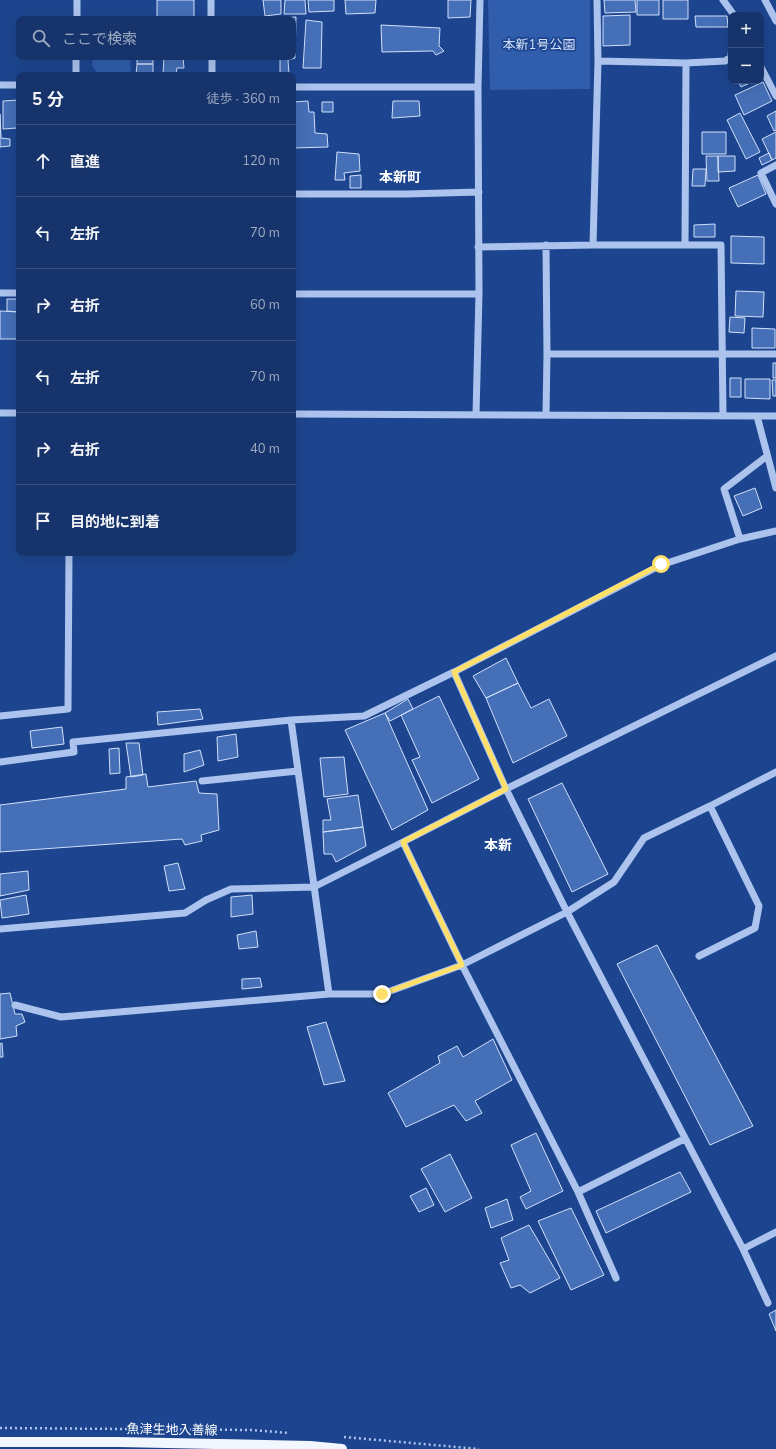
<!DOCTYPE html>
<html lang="ja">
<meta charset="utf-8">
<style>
body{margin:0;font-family:"Nunito Sans","Noto Sans JP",sans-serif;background:#1f3c71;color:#f1f3f6}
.controls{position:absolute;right:12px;top:12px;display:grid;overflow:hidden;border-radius:8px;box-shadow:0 4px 16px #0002}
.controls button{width:36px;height:36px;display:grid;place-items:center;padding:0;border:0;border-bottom:1px solid #354f7e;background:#16346b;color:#f1f3f6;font:20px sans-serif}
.stop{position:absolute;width:12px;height:12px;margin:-9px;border:3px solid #fddf6a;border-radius:50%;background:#fff}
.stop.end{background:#fddf6a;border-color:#fff;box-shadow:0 1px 4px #0008}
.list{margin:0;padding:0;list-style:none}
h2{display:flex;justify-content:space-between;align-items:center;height:52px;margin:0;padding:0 16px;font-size:17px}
h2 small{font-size:13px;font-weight:400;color:#9eaac1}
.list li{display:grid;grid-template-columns:26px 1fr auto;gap:12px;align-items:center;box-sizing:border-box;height:72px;padding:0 16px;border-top:1px solid #354f7e}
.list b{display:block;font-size:15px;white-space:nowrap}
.list em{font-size:13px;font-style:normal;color:#9eaac1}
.icon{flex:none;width:22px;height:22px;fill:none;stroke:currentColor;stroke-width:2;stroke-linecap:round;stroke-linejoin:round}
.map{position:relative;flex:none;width:776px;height:1449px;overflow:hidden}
.search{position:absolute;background:#16346b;box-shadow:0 4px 16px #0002;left:16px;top:16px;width:280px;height:44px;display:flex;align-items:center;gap:10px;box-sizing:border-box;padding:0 14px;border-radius:8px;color:#9eaac1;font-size:15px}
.panel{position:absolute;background:#16346b;box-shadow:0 4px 16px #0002;left:16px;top:72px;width:280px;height:484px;border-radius:8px}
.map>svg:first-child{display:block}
</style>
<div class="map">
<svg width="776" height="1449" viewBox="0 0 776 1449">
<rect width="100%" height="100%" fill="#1d458f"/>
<path fill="#305ead" d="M488,0H590V89L490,90Z
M93,57H130L131,74L99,75L92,66Z"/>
<path fill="#456fb7" stroke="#d1e0fa" d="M157,0H194V19H157Z
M263,0H281V14L265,16Z
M285,0H305L306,14H284Z
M308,0H334V11L309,12Z
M345,0H376L375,13L346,14Z
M448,0H471L470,17L448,18Z
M604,0H635L636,12L605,13Z
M637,0H659V15H637Z
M663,0H688V19H663Z
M630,15V45L603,46V16Z
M695,16H727L728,27H696Z
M296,17L295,58L288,60L289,74H280V57H293V19H280V18Z
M306,20L322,22L321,68H303Z
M381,25L440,28L439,46L444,51L436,55L433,51L382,52Z
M137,57H153V64H137Z
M164,57H183L184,68H177L176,73L163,74Z
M137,64H153V73L136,75Z
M738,81H754L741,87Z
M763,82L772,101L744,115L735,95Z
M18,100L17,128L3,129V101Z
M308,101L309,112H314L315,133L327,134L328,147L293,148V102Z
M393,101H419L420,116L392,118Z
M322,102H333V112H322Z
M776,111V130L774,131L767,116Z
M740,113L760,152L746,159L727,120Z
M0,114L1,138L10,139V146L0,147Z
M702,132H726V154H702Z
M776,132V158L772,160L762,139Z
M337,152L359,154L360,171L344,173L345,180H335Z
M769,153L772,160L762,165L759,158Z
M706,156H718L719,181H707Z
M718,156H735V171L718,172Z
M693,169H706L705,186H692Z
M361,175V188H350V176Z
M758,175L766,194L738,207L729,188Z
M715,224V237H694V225Z
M731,236L764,237V264L731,263Z
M736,291L764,292L763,317L735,316Z
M7,299H18L19,312L7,311Z
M0,311L19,312V339H0Z
M730,317L745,318L744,333L729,332Z
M752,328L775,329V348H752Z
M773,363H776V378H773Z
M730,378H741V397H730Z
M745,379H770V399L745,398Z
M772,380H776V396H773Z
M755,488L762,508L743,516L734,496Z
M506,658L518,683L486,698L473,676Z
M518,683L531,708L549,699L567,736L513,763L486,698Z
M439,696L479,779L432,803L412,760L420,757L401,715Z
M408,699L413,709L390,721L385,713Z
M200,709L203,719L158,725L157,712Z
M385,713L428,810L392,830L345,730Z
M62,727L64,744L32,748L30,731Z
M236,734L238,757L218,761L217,737Z
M126,743H139L143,775L131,777Z
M119,748L120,773L110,774L109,749Z
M200,750L204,765L184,772V754Z
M344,757L348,794L324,797L320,758Z
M146,774L148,787L196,781L199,793L217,794L219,830L201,835L202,841L185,845L182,839L0,852V805L126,789V777Z
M562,783L608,874L572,892L528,799Z
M358,795L363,827L323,832V820H331L327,799Z
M363,827L366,846L336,862L332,854H324L323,832Z
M178,863L185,889L169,891L164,866Z
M28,871L29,890L0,896V874Z
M26,895L29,914L2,918L0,900Z
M252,895L253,914L231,917V897Z
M256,931L258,947L239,949L237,935Z
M657,945L753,1126L710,1145L617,964Z
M260,978L262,987L242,989V979Z
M10,993L15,1014H22L25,1022L16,1026L17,1036L0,1039V994Z
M326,1022L345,1081L324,1085L307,1027Z
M493,1039L512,1080L475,1101L482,1113L466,1121L454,1105L406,1127L388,1093L440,1063L438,1056L457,1046L463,1057Z
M2,1043L3,1057H0V1044Z
M536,1133L563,1191L526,1209L520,1197L531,1191L511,1145Z
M450,1154L472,1198L445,1212L421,1169Z
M680,1172L691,1192L606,1233L596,1211Z
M426,1188L434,1205L419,1212L410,1196Z
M507,1199L513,1220L491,1228L485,1208Z
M571,1208L604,1275L571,1290L538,1221Z
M529,1225L560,1278L530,1293L520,1285L511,1288L500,1263L509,1260L501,1238Z
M776,1310V1331L769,1314Z"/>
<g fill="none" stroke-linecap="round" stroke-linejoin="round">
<path stroke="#acc4ed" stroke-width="2.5" stroke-dasharray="2 3" stroke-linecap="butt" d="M0,1428L252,1430L289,1433
M344,1437L479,1449"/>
<path stroke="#acc4ed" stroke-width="7" d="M211,0V19
M723,0L734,15
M765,0L776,21
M77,19V0
M212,57V75
M598,61L686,63L725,61L731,57V54
M761,67L776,96
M76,75V57
M0,85H19
M293,87H478
M776,165L761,173L776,204
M293,194H407L479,192
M546,245L547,354H776
M593,245L598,61L597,0
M685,245L686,63
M478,247L593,245H721L723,416
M0,293H19
M293,294H479
M0,413H19
M293,414L776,416
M476,415L479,294L478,87L480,0
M546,415L547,354
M757,416L776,488
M740,539L724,489L767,456
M454,672L506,789L567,912L743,1249L776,1232
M0,716L68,709L69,553
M291,720L329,994
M0,762L74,752L73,742L291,720L364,716L454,672L661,565L740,539L776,531
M202,781L298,771
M0,929L185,913L206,900L231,889L314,887L403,842
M699,956L755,928L759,906L710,806L776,772
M15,1005L61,1017L329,994H382L462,965L567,912L614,882L644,838L710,806
M684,1139L578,1192L462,965L403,842L506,789L776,656
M578,1192L616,1278
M743,1249L768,1303"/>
<path stroke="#f2f6ff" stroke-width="10" d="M0,1442H119L310,1446L342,1449"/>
</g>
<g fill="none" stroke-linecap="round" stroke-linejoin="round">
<path stroke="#fddf6a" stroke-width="5" d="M382,994L462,965L403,842L506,789L454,672L661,564"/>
</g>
<g text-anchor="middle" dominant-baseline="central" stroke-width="3.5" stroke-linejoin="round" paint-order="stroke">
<g font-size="13" fill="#d1e0fa" stroke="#1d458f">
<text x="539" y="45">本新1号公園</text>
</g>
<g font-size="13" fill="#fff" stroke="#1d458f">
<text transform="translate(172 1430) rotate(1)">魚津生地入善線</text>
</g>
<g font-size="14" font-weight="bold" fill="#fff" stroke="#1d458f">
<text x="400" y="177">本新町</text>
<text x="498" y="845">本新</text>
</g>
</g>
</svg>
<div class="controls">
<button>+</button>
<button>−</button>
</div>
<div class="stop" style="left:661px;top:564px"></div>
<div class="stop end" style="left:382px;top:994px"></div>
<div class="search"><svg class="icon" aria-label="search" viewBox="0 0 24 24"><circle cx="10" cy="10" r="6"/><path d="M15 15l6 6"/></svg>ここで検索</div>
<section class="panel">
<h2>5 分<small>徒歩 · 360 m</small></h2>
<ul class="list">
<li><svg class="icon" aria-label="ahead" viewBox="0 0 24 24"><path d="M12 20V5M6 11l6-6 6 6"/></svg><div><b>直進</b></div><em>120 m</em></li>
<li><svg class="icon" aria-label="left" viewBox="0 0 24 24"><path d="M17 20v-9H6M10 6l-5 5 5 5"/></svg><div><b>左折</b></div><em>70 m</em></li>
<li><svg class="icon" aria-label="right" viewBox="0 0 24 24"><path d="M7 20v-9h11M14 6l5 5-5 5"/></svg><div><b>右折</b></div><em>60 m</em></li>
<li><svg class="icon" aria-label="left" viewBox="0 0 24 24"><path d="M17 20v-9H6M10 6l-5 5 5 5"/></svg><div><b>左折</b></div><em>70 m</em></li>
<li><svg class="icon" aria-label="right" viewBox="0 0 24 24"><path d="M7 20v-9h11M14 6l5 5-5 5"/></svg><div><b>右折</b></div><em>40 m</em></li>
<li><svg class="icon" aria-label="arrive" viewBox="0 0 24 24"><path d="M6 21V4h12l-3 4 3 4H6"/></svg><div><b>目的地に到着</b></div></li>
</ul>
</section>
</div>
